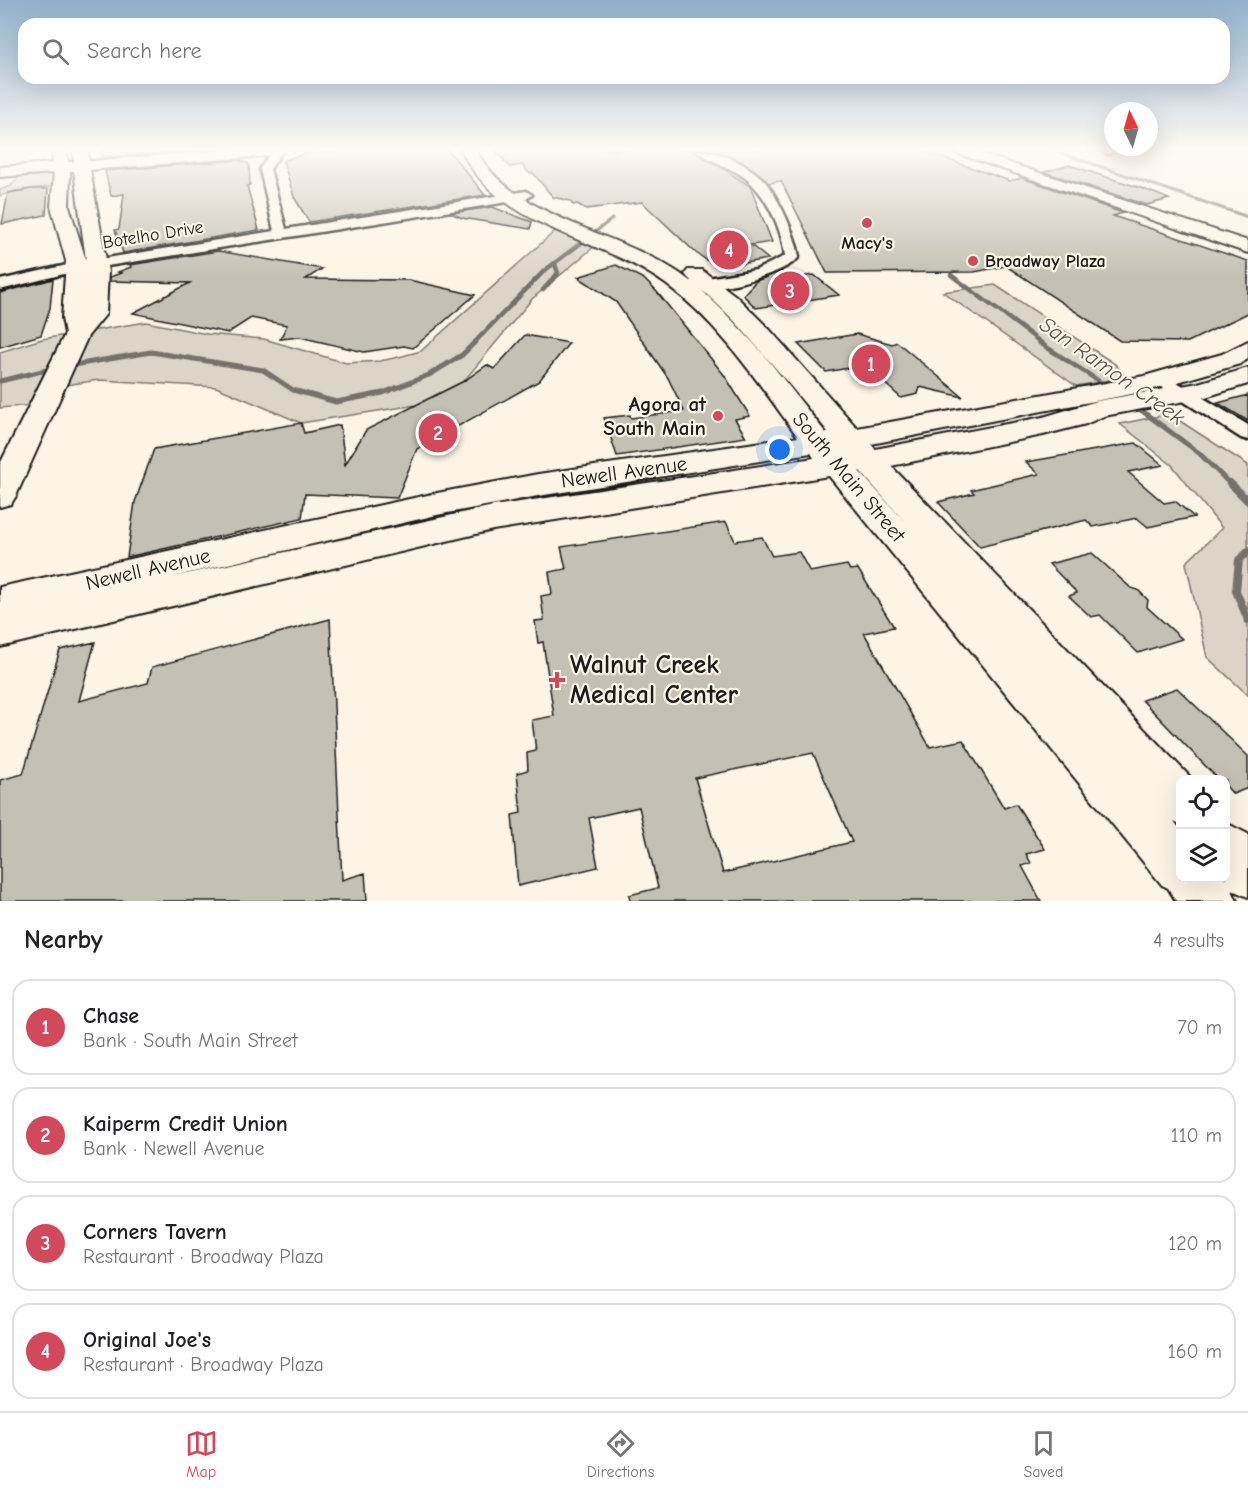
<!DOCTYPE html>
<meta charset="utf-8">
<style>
body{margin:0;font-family:"Comic Neue",sans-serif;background:#f2f2f2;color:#202124}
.controls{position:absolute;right:18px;bottom:18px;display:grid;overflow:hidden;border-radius:12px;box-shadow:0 6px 24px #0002}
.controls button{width:54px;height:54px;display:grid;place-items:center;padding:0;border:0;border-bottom:2px solid #e0e0e0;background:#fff;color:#202124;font:30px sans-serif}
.compass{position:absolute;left:1104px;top:102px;width:54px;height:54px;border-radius:50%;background:#fff;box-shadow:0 6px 24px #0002;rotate:355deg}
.you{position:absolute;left:780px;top:450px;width:21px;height:21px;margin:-15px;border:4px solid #fff;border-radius:50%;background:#1a73e8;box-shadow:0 0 0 9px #1a73e833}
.badge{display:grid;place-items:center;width:39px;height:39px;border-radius:50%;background:#d1495b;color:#fff;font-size:20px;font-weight:700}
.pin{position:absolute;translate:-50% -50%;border:3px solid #fff;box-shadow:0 2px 6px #0006}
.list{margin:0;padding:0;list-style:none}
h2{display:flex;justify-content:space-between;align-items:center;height:78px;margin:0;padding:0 24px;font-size:26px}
h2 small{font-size:20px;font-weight:400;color:#757577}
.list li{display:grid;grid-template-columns:39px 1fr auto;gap:18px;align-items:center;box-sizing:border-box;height:96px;margin:0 12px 12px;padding:0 12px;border:2px solid #e0e0e0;border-radius:18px}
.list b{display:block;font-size:22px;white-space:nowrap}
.list p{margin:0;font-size:20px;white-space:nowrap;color:#757577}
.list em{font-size:20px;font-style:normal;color:#757577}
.icon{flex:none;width:33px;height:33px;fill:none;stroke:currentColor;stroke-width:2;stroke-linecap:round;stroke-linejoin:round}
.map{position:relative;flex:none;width:1248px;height:901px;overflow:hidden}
.search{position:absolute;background:#fff;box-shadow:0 6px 24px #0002;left:18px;right:18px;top:18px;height:66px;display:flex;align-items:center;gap:15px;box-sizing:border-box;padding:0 21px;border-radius:18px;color:#757577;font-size:22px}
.sheet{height:510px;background:#fff}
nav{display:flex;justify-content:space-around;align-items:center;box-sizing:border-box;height:84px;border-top:2px solid #e0e0e0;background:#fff;font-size:16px;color:#757577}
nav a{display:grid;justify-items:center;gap:3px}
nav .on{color:#d1495b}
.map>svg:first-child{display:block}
</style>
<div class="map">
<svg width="1248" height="901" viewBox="0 0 1248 901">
<rect width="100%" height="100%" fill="#fcf5e5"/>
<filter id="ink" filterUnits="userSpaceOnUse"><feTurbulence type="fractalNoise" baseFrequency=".0167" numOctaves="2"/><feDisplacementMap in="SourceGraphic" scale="12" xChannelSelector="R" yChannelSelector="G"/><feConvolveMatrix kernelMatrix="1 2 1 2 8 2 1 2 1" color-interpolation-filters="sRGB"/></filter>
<g filter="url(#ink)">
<path fill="#dbd5c8" stroke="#7c7872" stroke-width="1.5" d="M62,167V185L15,191L0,196V190L11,186L24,170Z
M555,231L595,246L532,299L464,381L416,405L301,423L216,387L99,380L52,387L43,404L0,408V352L42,339L146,322L207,334L264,339L346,363L380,361L399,357L421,351Z
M995,285L1115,364L1126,377L1076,386L943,292Z
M1169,414L1248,465V695L1207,657L1186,563L1222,528L1172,465L1120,424Z"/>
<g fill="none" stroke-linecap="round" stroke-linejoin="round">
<path stroke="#75726c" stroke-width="3" d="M1052,150L1248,217
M591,235L612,219"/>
<path stroke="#75726c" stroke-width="4.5" d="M951,275L1043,344
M543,290L558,273L555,264
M473,344L544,271L593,234"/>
<path stroke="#75726c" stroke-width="5" d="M1040,343L1108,387
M68,366L151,352L263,370L293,390L336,402L383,393L429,375L462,355L474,343
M0,381L55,368
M1134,405L1199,453L1231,485"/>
<path stroke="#75726c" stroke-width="8" d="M1230,483L1248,501
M1248,552L1239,560L1236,591L1248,620"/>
</g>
<path fill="#c4c0b3" stroke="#1c1c1c" stroke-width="1.5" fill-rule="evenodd" d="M102,150H192L103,158Z
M361,150H448L485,195L309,222L294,197L283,161L303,154Z
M495,150H694L750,186L772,242L751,245L768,259L722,267L714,265L696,253L642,202L586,209L577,204L573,205L570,201L553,197L533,173H529L522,165L510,167Z
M714,150H920L1010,181L1022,178L1123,213L1113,216L1248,261V313L1188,342L1120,341L1006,266L974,272L827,273L781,181L769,183L745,163Z
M239,160L249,164L250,185L247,186L259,230L123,253L115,230L119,229L124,194L111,196L105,171Z
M1069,165L1144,189L1169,199L1147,205L1044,172Z
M32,189H48L46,215L2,224L8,193Z
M492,207L532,222L530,229L462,218L451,213Z
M218,251L322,269L306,279L409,280L475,295L413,348L404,346L364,352L300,337L280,339L287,325L251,318L228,333L133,313L190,283L110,281V277L121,273L118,272L131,267L130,265Z
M616,265L644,279L657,292L725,376L750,416L735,419L746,437L617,456L604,418L630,415L631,418L684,411L668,378L616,302L578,277Z
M782,271L790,278L814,275L839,295L756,308L743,295L756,281Z
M53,279L50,308L41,335L0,347V293Z
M857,334L892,344L897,342L963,397L920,387L918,394L901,398L868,368L860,366L826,372L798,344Z
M525,335L569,343L539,381L417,449L397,498L305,494L302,518L127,557L135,502L154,449L301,423L304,433L340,425L345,465L366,430L464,381L487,365L494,369Z
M1248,395V421L1218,403Z
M1136,443L1163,465L1128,472L1164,503L1175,501L1194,517L1148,527L1137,518L1093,527L1086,520L980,547L938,502L974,493L971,490L1039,474L1026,462Z
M726,522L735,541L762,537L772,556L799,552L810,572L847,565L850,570L858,569L894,627L864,633L930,747L963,740L1004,808L1016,804L1045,849L1026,854L1031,863L1022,866L1041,901H630L629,895L658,888L639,807L589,818L598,867L518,886L512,815L521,813L517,773L528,770L527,753L536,751L532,720L554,716L543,642L538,643L535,621L544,620L541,596L552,594L549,572L566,569L561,547ZM813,753L852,842L723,873L695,778Z
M1092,553L1131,588L1138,590L1148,600L1147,607L1182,639L1138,653L1100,615L1091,617L1069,596L1077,593L1049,564Z
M330,619L342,880L365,873L367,901H0V780L23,774L60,650L95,642L79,701L148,683L152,667Z
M1177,688L1248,756V788L1233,794L1226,786V780H1219L1142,700Z"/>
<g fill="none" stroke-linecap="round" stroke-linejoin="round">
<g stroke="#1c1c1c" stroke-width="5">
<path id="street" d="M273,150H283L270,169L286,229L526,191L532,195L526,199L76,271L0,290V280L76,263L274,231L260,169Z
M696,150C718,150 753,166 767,184C780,201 796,236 799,257C784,276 705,294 683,288L680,285L683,282L756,270L785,256C782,227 764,188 738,173C724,165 708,160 696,150Z
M1117,150L1108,154L1103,151V150Z
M1162,373L1248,425V440L1241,438L1155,383L1153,379Z"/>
</g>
<g stroke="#1c1c1c" stroke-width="4">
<path id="secondary" d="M52,150H66L68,162H74L73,150H87L89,161L226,150L285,151L278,155L90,170L108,271L106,314L88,336L16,496L11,504L0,507V464L65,334L62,318L66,261L51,206L54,173L0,177V167L53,163ZM70,171H74L86,260L69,206Z
M461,150H476C512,219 620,231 682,275C740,316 781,378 826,433L828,432C784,378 741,324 688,278L685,274L688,270H702L736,296L770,330L857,428L1144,376L1222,354L1248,341V359L1240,364L1147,391L871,444L875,449L1043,417L1097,401L1198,383L1248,368V384L1202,398L1104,416L1086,424L1043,435L891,466L1193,780H1180V824L1174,821L1180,829V878H1226V823L1248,834V897L1232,890L1237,901H1176L1168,888L1162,885L829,476L493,530L0,647V587L437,493L538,474L798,437C759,384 721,325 667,285C602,236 499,230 461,150ZM811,453L814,458L493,506L168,578L437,515L538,496ZM859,471H860L906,523Z
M947,150H970L1248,241V253Z"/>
</g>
<use href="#street" fill="#fcf5e5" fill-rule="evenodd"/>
<use href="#secondary" fill="#fcf5e5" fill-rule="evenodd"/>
</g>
</g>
<linearGradient id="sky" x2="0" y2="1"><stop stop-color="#91b0cc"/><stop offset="0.54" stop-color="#fefaf3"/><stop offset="1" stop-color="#fefaf3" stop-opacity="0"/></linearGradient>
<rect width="1248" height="277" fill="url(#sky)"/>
<g fill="#d1495b" stroke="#fcf5e5" stroke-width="2">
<circle cx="867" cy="223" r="6"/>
<circle cx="973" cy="261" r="6"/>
<circle cx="718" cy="416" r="6"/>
<path d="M554 671h6v6h6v6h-6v6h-6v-6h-6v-6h6z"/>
</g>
<g text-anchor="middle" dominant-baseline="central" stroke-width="4.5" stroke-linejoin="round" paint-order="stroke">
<g font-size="18" fill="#1c1c1c" stroke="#fcf5e5">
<text transform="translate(153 235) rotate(-9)">Botelho Drive</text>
</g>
<g font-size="18" font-weight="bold" fill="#1c1c1c" stroke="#fcf5e5">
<text x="867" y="243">Macy's</text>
<text x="985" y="261" text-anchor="start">Broadway Plaza</text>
</g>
<g font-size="21" font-weight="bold" fill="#1c1c1c" stroke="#fcf5e5" text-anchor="end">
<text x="706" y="404">Agora at<tspan x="706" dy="24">South Main</tspan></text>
</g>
<g font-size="21" fill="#1c1c1c" stroke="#fcf5e5">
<text transform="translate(624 472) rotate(-8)">Newell Avenue</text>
<text transform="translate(849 477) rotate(50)">South Main Street</text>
<text transform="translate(148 569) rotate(-13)">Newell Avenue</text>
</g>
<g font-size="22" font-style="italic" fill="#575551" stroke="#fcf5e5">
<text transform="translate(1112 371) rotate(35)">San Ramon Creek</text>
</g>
<g font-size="26" font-weight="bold" fill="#1c1c1c" stroke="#fcf5e5" text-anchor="start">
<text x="570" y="665">Walnut Creek<tspan x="570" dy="30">Medical Center</tspan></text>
</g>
</g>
</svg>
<div class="controls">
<button><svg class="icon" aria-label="locate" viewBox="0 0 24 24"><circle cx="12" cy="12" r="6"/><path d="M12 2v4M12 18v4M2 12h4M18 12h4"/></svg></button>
<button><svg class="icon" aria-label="layers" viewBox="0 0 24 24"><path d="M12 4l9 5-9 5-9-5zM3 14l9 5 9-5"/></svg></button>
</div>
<svg class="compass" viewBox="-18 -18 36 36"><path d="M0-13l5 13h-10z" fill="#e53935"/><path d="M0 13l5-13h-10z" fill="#757577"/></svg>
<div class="you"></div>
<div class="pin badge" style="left:871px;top:364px">1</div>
<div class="pin badge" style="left:438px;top:433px">2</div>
<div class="pin badge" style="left:790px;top:291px">3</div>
<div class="pin badge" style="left:729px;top:250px">4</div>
<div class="search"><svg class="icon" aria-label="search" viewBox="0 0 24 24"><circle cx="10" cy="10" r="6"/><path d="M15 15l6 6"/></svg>Search here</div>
</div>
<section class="sheet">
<h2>Nearby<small>4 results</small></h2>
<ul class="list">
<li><span class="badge">1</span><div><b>Chase</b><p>Bank · South Main Street</p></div><em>70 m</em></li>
<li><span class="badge">2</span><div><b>Kaiperm Credit Union</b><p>Bank · Newell Avenue</p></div><em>110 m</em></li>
<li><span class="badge">3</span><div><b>Corners Tavern</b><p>Restaurant · Broadway Plaza</p></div><em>120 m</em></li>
<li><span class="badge">4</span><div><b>Original Joe's</b><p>Restaurant · Broadway Plaza</p></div><em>160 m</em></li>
</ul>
</section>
<nav>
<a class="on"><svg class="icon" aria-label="map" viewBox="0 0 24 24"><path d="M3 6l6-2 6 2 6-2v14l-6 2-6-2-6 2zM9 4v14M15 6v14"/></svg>Map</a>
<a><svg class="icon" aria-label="directions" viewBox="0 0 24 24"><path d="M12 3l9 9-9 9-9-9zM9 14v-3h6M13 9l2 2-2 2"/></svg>Directions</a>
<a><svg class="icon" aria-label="saved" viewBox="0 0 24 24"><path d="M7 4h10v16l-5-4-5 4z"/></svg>Saved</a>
</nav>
